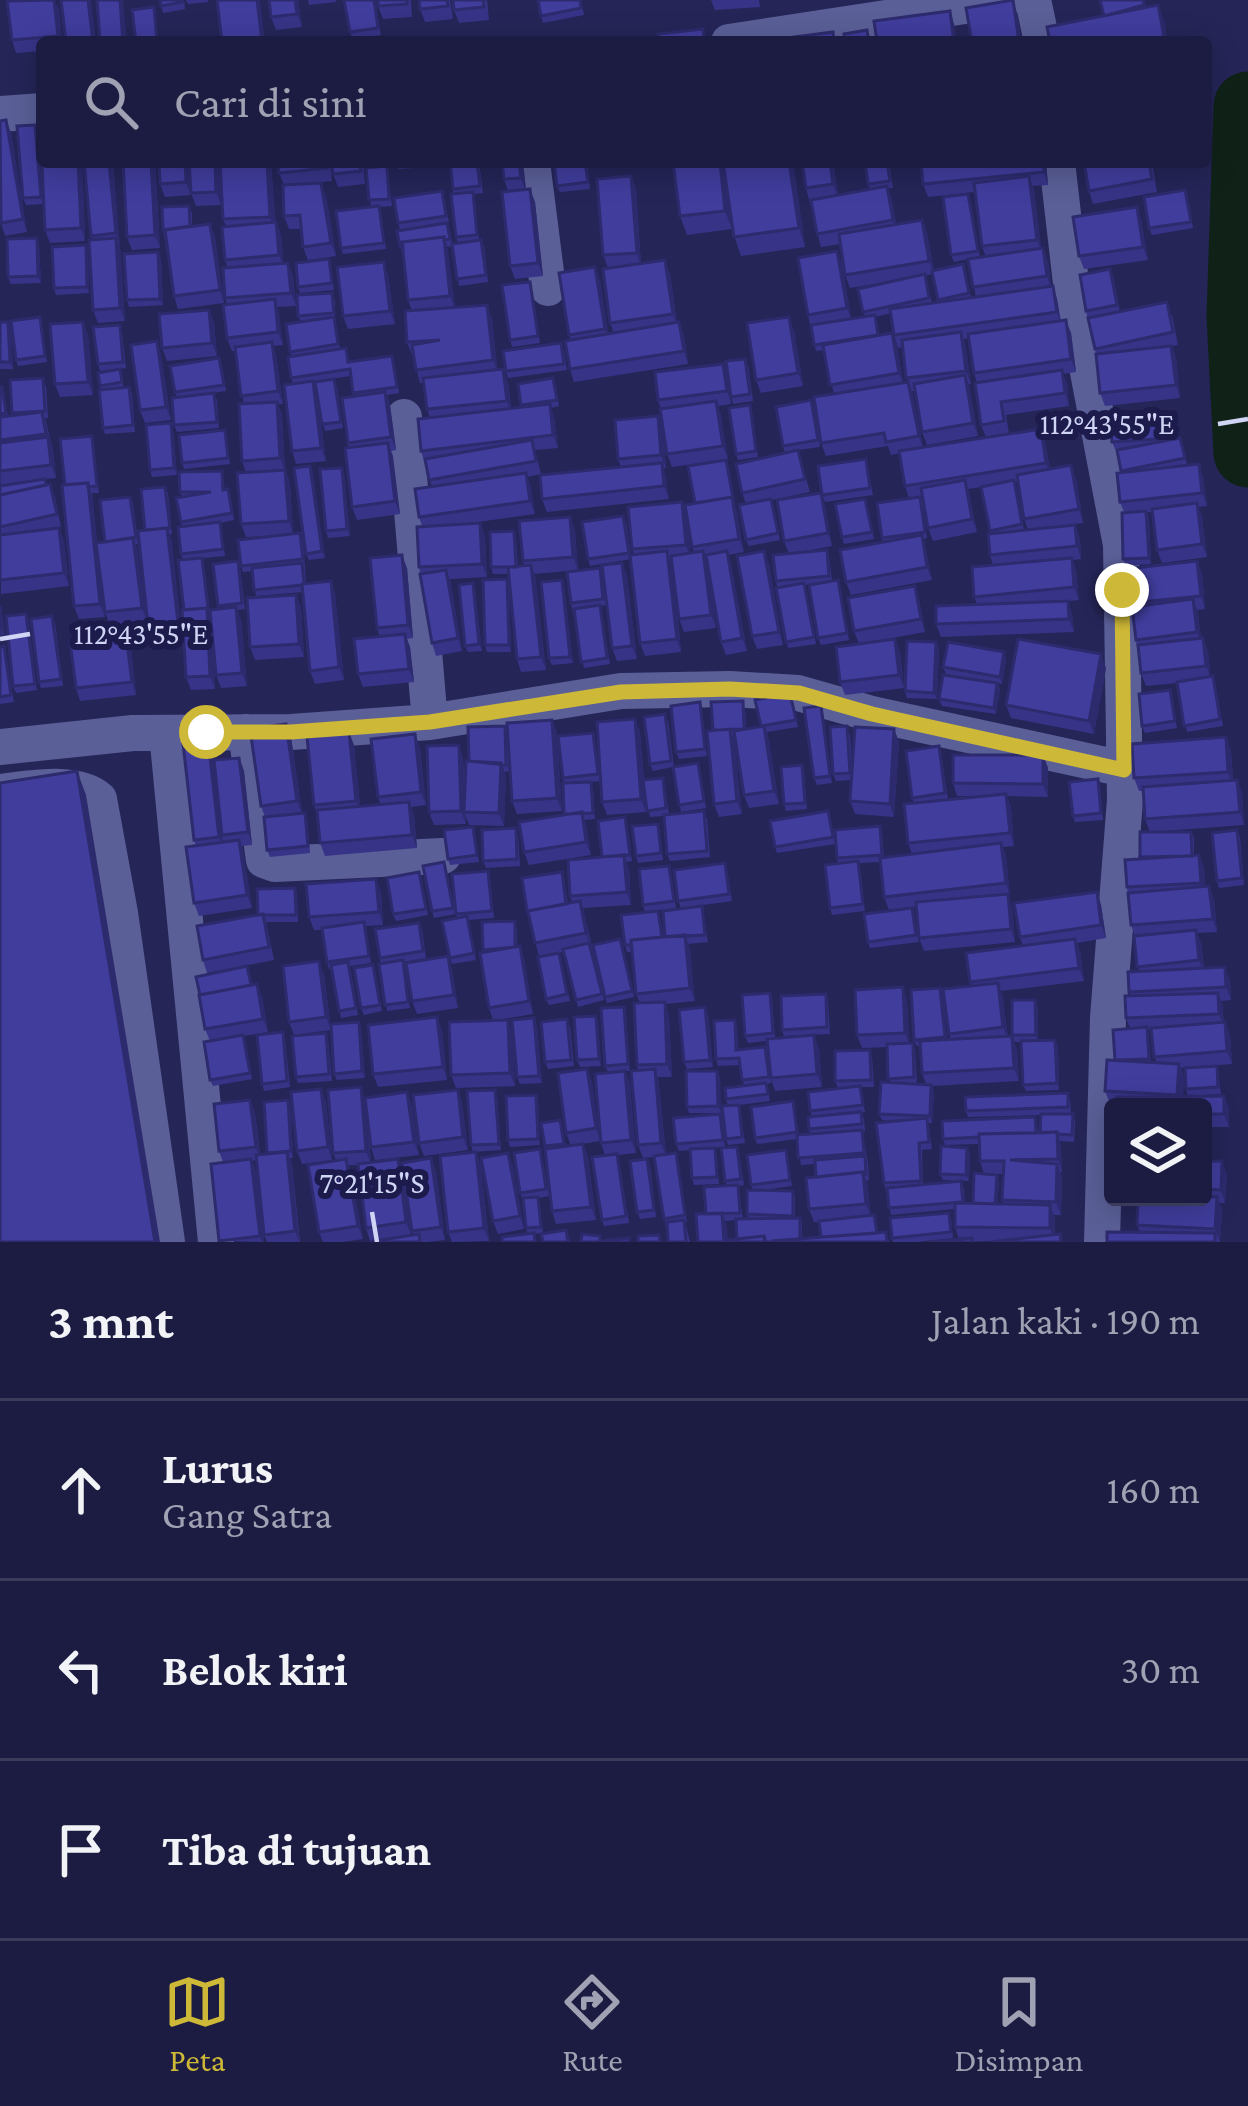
<!DOCTYPE html>
<html lang="id">
<meta charset="utf-8">
<style>
body{margin:0;font-family:"Crimson Pro",serif;background:#252549;color:#f1f3f6}
.controls{position:absolute;right:36px;bottom:36px;display:grid;overflow:hidden;border-radius:12px;box-shadow:0 6px 30px #0003}
.controls button{width:108px;height:108px;display:grid;place-items:center;padding:0;border:0;border-bottom:3px solid #3a3a5b;background:#1c1c42;color:#f1f3f6;font:60px sans-serif}
.stop{position:absolute;width:36px;height:36px;margin:-27px;border:9px solid #ceb837;border-radius:50%;background:#fff}
.stop.end{background:#ceb837;border-color:#fff;box-shadow:0 3px 12px #0008}
.list{margin:0;padding:0;list-style:none}
h2{display:flex;justify-content:space-between;align-items:center;height:156px;margin:0;padding:0 48px;font-size:51px}
h2 small{font-size:39px;font-weight:400;color:#a0a1b2}
.list li{display:grid;grid-template-columns:78px 1fr auto;gap:36px;align-items:center;box-sizing:border-box;height:180px;padding:0 48px;border-top:3px solid #3a3a5b}
.list b{display:block;font-size:45px;white-space:nowrap}
.list p{margin:0;font-size:39px;white-space:nowrap;color:#a0a1b2}
.list em{font-size:39px;font-style:normal;color:#a0a1b2}
.icon{flex:none;width:66px;height:66px;fill:none;stroke:currentColor;stroke-width:2;stroke-linecap:round;stroke-linejoin:round}
.map{position:relative;flex:none;width:1248px;height:1242px;overflow:hidden}
.search{position:absolute;background:#1c1c42;box-shadow:0 6px 30px #0003;left:36px;right:36px;top:36px;height:132px;display:flex;align-items:center;gap:30px;box-sizing:border-box;padding:0 42px;border-radius:12px;color:#a0a1b2;font-size:45px}
.sheet{height:696px;background:#1c1c42}
nav{display:flex;justify-content:space-around;align-items:center;box-sizing:border-box;height:168px;border-top:3px solid #3a3a5b;background:#1c1c42;font-size:33px;color:#a0a1b2}
nav a{display:grid;justify-items:center;gap:6px}
nav .on{color:#ceb837}
.map>svg:first-child{display:block}
</style>
<div class="map">
<svg width="1248" height="1242" viewBox="0 0 1248 1242">
<rect width="100%" height="100%" fill="#252558"/>
<g fill="none" stroke-linecap="round" stroke-linejoin="round">
<path stroke="#102218" stroke-width="69" d="M1248,106L1241,316L1248,453"/>
<path stroke="#5a5f97" stroke-width="36" d="M1033,0L1042,42
M729,42L1004,0
M0,114L42,111
M532,162L548,288
M1057,162L1071,283L1121,545L1125,800L1108,1018L1102,1242
M404,417L430,722
M246,732L264,860L275,864L443,856
M167,733L216,1242
M0,747L133,733L291,732L430,722L621,691L730,689L798,693L872,714L1124,769
M0,792C28,789 77,779 99,799L120,913L167,1242"/>
</g>
<path fill="#373487" fill-rule="evenodd" d="M160,0H184L185,9L163,13Z
M186,0H208V2L188,4Z
M298,0L302,27L276,30L271,17Z
M308,0H336V2L309,5Z
M344,0H375L381,35L352,39Z
M411,0L412,17L383,19L378,6Z
M450,0L453,19L425,22L420,9Z
M487,0L489,20L459,23L454,10Z
M581,0L584,15L543,23L541,16Z
M711,0H759L760,7L715,10Z
M59,9L62,42H42V51L16,53L12,40Z
M37,131L43,204L26,205L23,198Z
M11,133L27,232L5,236L1,223Z
M42,162H82L85,241L50,243L45,230Z
M84,162H113L125,321L98,323L93,310L92,240Z
M123,162H155L160,248L132,250L127,237Z
M219,162L221,205L196,206L191,193V195L165,197L160,184Z
M271,162L275,222H276L281,235L283,263H288L293,276L296,306L277,307L283,345L273,346L276,355L283,404H278L282,415L285,470L290,483L293,534L300,533L303,539L306,583L331,581L335,594L344,680L315,684L310,671L303,592L256,596L252,571L243,572L241,566L283,535L246,537L241,524L246,472L242,461L244,404L235,351H232L227,338V305L225,298L228,268L225,260L226,226L223,219Z
M330,162L332,181L302,184L326,196L336,256L308,260L303,247L301,229H289L284,216V185L279,173Z
M331,162H363L365,184L338,187L333,174Z
M365,162H393L394,166L387,167L392,206L380,207L386,249L343,254L341,248L371,207Z
M396,162H446V166L399,169Z
M479,162L483,193L473,194L479,240L484,246L488,282L459,286L452,246L447,247L455,307L492,318L497,370L508,382L511,408L522,407L518,384L556,385L559,406L551,408L554,417L558,448L535,450L541,474L527,477L535,514L463,524L480,523L485,536L487,577L450,579L462,651L436,656L432,643L419,567L422,526L419,517L432,487L421,451L430,418L427,409L424,383H420L413,355H412L407,342L412,311L408,300L403,253L400,247L450,230L452,244L458,243L456,237L453,189Z
M502,162H523L526,189L535,202L543,276L515,279L510,266L508,191L504,179Z
M587,162L590,189L560,192L557,186Z
M793,162L805,247L741,256L732,229L687,235L680,216Z
M802,162H833L838,195L870,190L868,184L889,162L893,188H888L896,224L922,220L927,233L934,271L963,264L971,297H976L968,259L954,262L951,255L968,194L980,258L986,257L982,246L975,192L928,197L923,184L921,162H1046L1048,185L1033,186L1041,248L1048,261L1051,286L1057,299L1061,321L1071,333L1076,372L1063,374L1067,383L1069,406L1006,415L1009,434L1041,429L1045,442L1050,469L1076,478L1083,523L1061,526L1080,538L1081,559L1073,560L1076,571L1079,600L1068,601L1072,614L1074,632L941,637L936,624L977,604L974,597L993,565L990,555L992,534L981,487L968,489L977,532L933,541L928,528L922,497H920L927,538L923,539L932,580L851,595L846,582L883,542L882,538L909,498L905,486L900,453L891,455L888,446L826,456L821,443L834,394L824,350L816,351L808,315L837,251L842,264L851,319L865,317L858,289L903,279L850,288L845,275L840,244L821,247L806,188ZM932,274L939,302L932,303L925,276ZM891,313L894,335L898,348L902,347L908,382H903L897,346L892,333L879,335L875,317ZM969,338L974,373L977,383L981,425L986,437L923,447L912,391H915L922,432L927,445L978,436L968,385L971,384L964,339ZM1018,481L1024,519L1028,530H1024L1014,482Z
M1070,162H1152L1157,192L1093,204L1089,191L1084,163L1071,165Z
M631,176L636,189L641,264L670,273L677,323L679,322L684,336L688,364L574,382L570,369L571,340L569,335L600,280L608,334L614,333L610,323L608,268L603,255Z
M442,191L449,222L400,230L398,223Z
M1187,197L1193,228L1152,235L1149,228Z
M192,212V226L210,224L215,237L224,303L178,309L174,296L163,230Z
M1141,220L1148,260L1084,269L1079,256Z
M37,238L39,245L41,283L11,284L8,277Z
M88,252L89,293L56,295L54,288Z
M158,252L161,259L163,305L129,307L127,300Z
M329,259L334,290L300,293L298,287Z
M384,262L388,275L395,324L348,329L343,316Z
M1113,275L1120,312L1172,315L1178,345L1172,346L1176,359L1180,398L1105,406L1100,393L1096,354L1086,311Z
M530,282L540,343L512,347L510,340Z
M335,300V320L340,349L348,355L350,362L392,356L394,362L399,393L387,395L390,405L396,450L391,451L400,514L357,520L352,507L348,443L355,396L351,376L313,381L317,390L337,386L343,428L325,431L320,413L326,461L296,464L292,451L293,383L291,378L292,357L290,352L301,322L298,316Z
M209,310L214,323L217,356L167,361L162,348Z
M40,317L47,362L18,366L16,360Z
M0,322H8L11,328L13,369H0Z
M83,322L88,335L93,395L60,397L55,384Z
M794,330L803,386L761,393L756,380Z
M122,331L126,368L120,369L124,388L129,387L132,394L135,432L105,434L103,428L101,390L98,373L117,369L100,371L98,364Z
M157,341L161,355L171,420L145,423L140,410Z
M564,350L567,370L508,378L506,371Z
M723,364L728,377L731,404L718,406L728,459L672,467L667,454L661,409L658,400Z
M222,365L226,391L212,393L217,400L219,428L177,432L174,425L177,397L175,392Z
M748,365L753,401L733,404L731,397Z
M46,385L48,418H45L53,450L56,478L45,479L47,485L50,484L55,497L61,527L59,528L64,541L69,586L1,594L0,387H2L4,394L8,416H13L12,413Z
M750,405L758,457L738,460L736,454Z
M814,407L820,447L798,450L810,492L772,500L780,540L749,546L746,540V504L742,493L785,453L783,446Z
M658,416L663,429L666,468H663L669,499L547,512L542,499L621,467L618,459Z
M1172,418L1174,439L1183,445L1187,465L1203,477L1207,506L1198,507L1202,516L1207,557L1162,563L1157,550L1153,512H1147L1149,518L1151,564L1126,566L1123,559L1124,512L1120,502L1121,472L1130,448L1115,449L1112,442Z
M173,430L177,475L152,477L150,470Z
M225,430L230,464L184,469L182,463Z
M92,436L99,493H92L97,543L105,542L130,497L133,503L138,544H136L147,621L110,625L105,612L100,573L105,617L79,619L74,606L65,485Z
M866,459L873,495L825,502L822,495Z
M726,460L744,552L728,555L731,564L747,651L726,655L721,642L707,558L716,628L684,632L679,619L674,577L681,652L645,656L640,643L631,559L590,566L588,559L626,522L631,555H634L632,549L687,515L690,553L694,552L692,547L695,503Z
M310,466L325,558L309,560L306,554Z
M222,471L225,490L228,489L230,496L234,520L220,523L225,556L203,558L211,620L240,568L245,609L237,610L241,620L247,686L221,688L216,675L212,628L215,689L191,690L186,677L183,560L181,554L182,497L180,492Z
M344,474L350,536L328,538L326,531Z
M165,487L168,493L172,534L169,535L183,644L154,647L149,634L145,530Z
M865,499L874,539L844,544L842,537Z
M825,506L832,546L791,554L829,556L832,581L838,580L840,587L849,640L821,645L818,638L813,584L805,585L816,644L788,648L776,581L789,554L784,541Z
M575,530L578,570L534,574L546,670L521,672L517,659L508,574H493L491,567L514,531L516,538L518,566H524L523,561Z
M1197,561L1202,574L1205,609L1197,610L1201,639L1208,651L1210,677L1213,676L1215,683L1223,726L1187,732L1177,683L1146,686L1141,673L1130,603Z
M622,563L627,576L637,659L617,661L612,648Z
M769,564L783,645L757,649L752,636Z
M407,568L413,638L407,639L410,647L414,682L363,687L358,674L380,637L377,628Z
M602,575L606,605L600,606L610,664L584,668L571,603Z
M473,583L475,590L482,651L468,652L465,646Z
M509,585L511,652H487L485,645Z
M564,586L573,663L552,665L549,658Z
M915,586L919,599L925,632L859,644L854,631Z
M296,595L301,608L304,657L255,660L250,647Z
M26,614L37,690L16,693L13,686Z
M55,622L63,686L41,688L39,682Z
M936,642L939,649L937,699L907,698L905,691Z
M4,646L14,702L0,704V647Z
M131,649L136,695L80,701L76,688Z
M900,652L904,688L845,695L840,682Z
M1004,652L1006,659L1002,684L997,683L1000,689L996,714L942,706L939,699L988,682L946,674L943,667Z
M1106,668L1094,734L1011,718L1006,705Z
M1170,690L1177,728L1145,733L1142,726Z
M790,693L798,727L767,732L779,804L749,808L744,795L735,737H733L742,814L719,817L714,804L713,730L745,707L746,729L761,727Z
M700,702L707,756L679,759L676,752Z
M821,706L832,783L817,785L814,778Z
M635,719L640,732L644,780L663,778L669,814L707,818L710,857L670,861L667,854L664,816L650,817L644,782L646,812L607,815L602,802Z
M552,720L557,733L562,811L517,814L512,801L508,741L509,771L504,772L506,776L504,826L469,825L466,817V824L434,825L429,812L463,758L465,793L469,761L505,726Z
M668,720L674,767L698,763L706,808L681,812L673,767L653,771L650,764Z
M206,722L210,736L219,810L239,758L244,771L252,845L242,846L252,908L199,916L194,903L196,846L194,840Z
M894,729L899,742L894,817L855,814L850,801L851,780L836,781L833,774L850,733L852,767Z
M593,733L600,781L590,782L593,789L595,819L585,820L591,855L529,865L524,852L565,814L564,783L563,778Z
M291,737L302,813L307,820L310,853L270,857L267,850L265,817L261,806Z
M354,745L360,806L381,805L378,797L420,747L426,805L411,807L414,815L417,848L325,856L320,843L317,814L314,805Z
M1231,750L1233,780H1237L1242,793L1244,825L1150,832L1145,819L1143,791H1139L1134,778Z
M941,753L948,799L986,796H957L953,783L1043,755L1048,768V797L1007,796L1011,808L1014,846L1003,847L1006,856L1010,896H1008L1012,907L1015,942L924,951L919,938L916,907L889,910L884,897L880,862L859,863L865,911L832,915L830,908L838,863L837,858L880,826L882,833L884,857L912,854L908,843L914,803L912,798Z
M802,765L804,772L807,809L786,811L784,804Z
M1098,779L1100,786L1103,820L1075,822L1073,816Z
M828,811L835,844L777,853L775,847Z
M627,824L632,861L626,862L629,868L631,905L583,908L604,1000L578,1007L563,952L539,956L527,911L562,872L568,903L572,902L570,896Z
M658,824L663,860L638,863L636,856Z
M473,827L479,862L450,865L448,859Z
M1237,830L1240,837L1244,885L1219,888L1217,881Z
M1191,832L1194,838V856L1199,855L1204,868L1205,886L1214,899L1217,932L1197,933L1201,943L1204,968L1230,980L1231,1000L1221,1001L1224,1022L1230,1035L1232,1064L1181,1068L1184,1077L1183,1097L1224,1096L1229,1109V1127H1203V1107L1110,1104L1105,1091L1115,1060L1130,1028L1126,1018L1130,996L1129,992L1139,971L1135,936L1131,925L1127,887L1141,859L1140,857ZM1148,1030H1152L1156,1063L1151,1062Z
M518,835L520,866L486,868L483,861Z
M444,862L456,914L434,918L432,911Z
M669,866L676,908L645,912L643,905Z
M727,870L732,901L681,908L678,901Z
M488,871L490,878L494,918L468,920L476,960L452,964L450,958L457,918L456,914Z
M419,872L428,915L396,921L393,914Z
M376,879L381,892L383,925L366,926L371,963L350,966L358,1015L341,1018L332,968L329,969L327,962L322,930H314L309,917Z
M295,888L297,894L298,922H266L274,960L207,973L203,960Z
M1097,892L1101,905L1106,938L1077,943L1080,952L1084,981L1001,991L1008,1036L1017,1049L1019,1081L932,1086L934,1091L932,1123H928L932,1149L922,1150L923,1185L964,1188L965,1204H973L984,1174L980,1161L979,1144L945,1145L943,1139L1037,1124L1038,1133H1040L1041,1115L968,1117L966,1111L1070,1100L1071,1113L1075,1121L1074,1142L1060,1141L1062,1172H1060L1062,1177L1061,1215H1054L1055,1234L1001,1241L930,1242L959,1239L955,1227V1209L891,1215L884,1183L897,1121L882,1120L879,1114L890,1082L887,1047L862,1048L857,1035L907,1000L909,1043H913L915,1050L917,1084H926L922,1073L920,1046H917L914,1040L943,995L947,1040H951L949,1034L971,986L970,982L1023,946L1020,937ZM988,1174H1003V1204H997L999,1181Z
M702,906L708,942L688,944L695,1001L665,1004L669,1015L672,1077H658L666,1155L676,1153L678,1160L687,1222H685L690,1242H668L655,1157L643,1158L638,1145V1070L637,1065L640,1003L636,994L632,952H627L625,945L658,911L663,937H665Z
M912,908L919,942L870,948L868,942Z
M517,928V946L524,959L533,1014L497,1020H508L512,1033L515,1086L456,1088L451,1075L493,1020L489,1008L483,950Z
M422,929L426,958L403,962L410,1008L387,1011L380,958Z
M620,939L634,997L607,1003L605,997Z
M559,953L570,1001L549,1005L546,999Z
M373,965L382,1011L364,1015L361,1008Z
M247,966L252,985L262,997L268,1032L244,1036L252,1079L213,1086L210,1080V1041L205,1029Z
M452,969L458,1008L417,1014L412,1001Z
M324,974L331,1030L294,1035L289,1022Z
M826,994L828,1001L830,1034L784,1036L782,1030Z
M772,999L775,1039L819,1048L822,1087L775,1091L771,1079V1083L767,1084L770,1101L739,1105L745,1143L728,1145L726,1139L728,1106L726,1099L744,1086L740,1065L718,1066L716,1059L735,1020L737,1027L738,1050L767,1053L770,1075L767,1041L748,1043L745,1036Z
M624,1007L626,1013L630,1071H625L630,1084L636,1153L618,1155L629,1223L604,1226L602,1220L605,1155L601,1143L608,1072L605,1066Z
M1038,1007V1041L1058,1047L1059,1090L1026,1091L1023,1085L1021,1042H1015L1012,1035Z
M708,1014L713,1067L687,1069L684,1062Z
M596,1016L598,1022L601,1066L580,1067L577,1060Z
M359,1022L361,1029L365,1078L337,1080L334,1074Z
M537,1025L542,1083L520,1084L517,1077Z
M570,1026L574,1066L548,1069L545,1062Z
M442,1030L447,1080L378,1087L373,1074Z
M285,1039L290,1087L264,1091L262,1084Z
M328,1040L332,1081L298,1083L296,1077Z
M872,1057L874,1087H860L865,1112L856,1113L861,1112L864,1119L865,1131H862L868,1163L869,1180L866,1181L871,1216L874,1215L878,1233L886,1232L889,1242H698L706,1214L727,1186L725,1181L739,1153L744,1185L738,1186L743,1219L748,1218L747,1214L753,1190L751,1185L786,1150L792,1186L763,1190L793,1191L795,1197V1218H800L802,1224V1238L821,1237L819,1222H814L809,1209L816,1177L815,1164L801,1165L797,1139L757,1144L755,1138L793,1101L799,1135L810,1134L809,1129L812,1116L810,1111L838,1088L835,1081ZM736,1220L737,1239L728,1240L725,1221Z
M1217,1066L1221,1094L1188,1096L1186,1089Z
M587,1069L592,1082L600,1141L571,1146L566,1133Z
M717,1071L720,1078L721,1113H689L687,1107Z
M321,1089L326,1102L332,1160L302,1164L297,1151Z
M458,1090L462,1103L468,1150L424,1156L419,1143Z
M495,1090L497,1096L501,1150L473,1152L471,1145Z
M407,1092L412,1105L419,1155L375,1160L371,1147L367,1116L371,1162L402,1172L411,1235L370,1241L366,1228L358,1165H349L363,1239L343,1242H323L319,1232L336,1160L333,1153L365,1098Z
M250,1100L255,1113L260,1154H268L291,1107L293,1158H290L292,1165L300,1242H267L264,1235L256,1160L252,1161L256,1172L264,1242L219,1241L223,1162L219,1151Z
M538,1101L540,1145L510,1147L508,1140Z
M720,1114L725,1147L709,1148L717,1155L719,1184L694,1185L692,1178L690,1150L679,1151L676,1144Z
M541,1123L562,1127L566,1146L583,1144L588,1157L596,1220L556,1224L552,1211Z
M1203,1129L1205,1134L1204,1161L1227,1174L1225,1203H1219L1222,1210L1220,1242H1107L1140,1232L1137,1225L1138,1199L1115,1197H1203Z
M967,1148L970,1154L969,1181L943,1180L940,1174Z
M476,1152L481,1166L489,1241L452,1242L448,1232Z
M508,1153L513,1166L524,1229L498,1234L493,1221Z
M542,1156L549,1196L538,1198L543,1233L569,1237L570,1242H543V1233L528,1234L526,1228L523,1200L520,1193Z
M431,1158L436,1171L445,1240L428,1242H369L413,1235L412,1231Z
M650,1165L656,1217L640,1219L637,1212Z
M951,1219L953,1238L918,1242H893L892,1238Z"/>
<path fill="#2d2b6e" d="M54,0L59,9L62,42L58,36Z
M88,0H91L96,42H93Z
M120,0H123L127,42H123Z
M257,0H260L265,42H263Z
M295,0H298L302,27L297,14Z
M1013,0L1017,13L1022,42H1019Z
M1158,5L1165,24L1168,42H1165Z
M950,11L954,24L957,42H954Z
M6,120L11,133L27,232L23,219Z
M35,125L37,131L43,204L41,197Z
M78,162H82L85,241L81,228Z
M109,162H113L120,246L116,233Z
M151,162H155L160,248L155,235Z
M185,162H189L191,195L186,182Z
M215,162H219L221,205L216,192Z
M267,162H271L275,230L270,217Z
M519,162H523L526,191L521,178Z
M720,162H725L732,229L725,211Z
M789,162H793L805,247L799,228Z
M830,162H833L838,197L833,184Z
M1043,162H1046L1048,185L1044,172Z
M631,176L636,189L641,266L637,253Z
M1029,176L1034,189L1042,253L1037,240Z
M321,183L326,196L336,256L331,243Z
M887,186L892,199L898,233L893,220Z
M530,189L535,202L543,276L538,263Z
M1137,207L1141,220L1148,260L1143,247Z
M922,220L927,233L934,274L929,261Z
M276,222L281,235L284,268L279,255Z
M210,224L215,237L224,303L220,290Z
M444,237L448,250L455,309L450,296Z
M37,238L39,245L41,283L38,276Z
M116,238L121,251L125,321L120,308Z
M86,245L88,252L89,293L87,287Z
M1043,248L1048,261L1051,289L1047,276Z
M837,251L842,264L852,321L847,308Z
M158,252L161,259L163,305L160,299Z
M665,260L670,273L677,327L673,314Z
M384,262L388,275L395,324L390,311Z
M288,263L293,276L296,306L291,293Z
M595,267L600,280L610,342L605,329Z
M1053,286L1057,299L1061,325L1057,312Z
M275,299L279,313L283,345L278,332Z
M487,305L492,318L498,373L493,360Z
M209,310L214,323L217,356L212,343Z
M789,317L794,330L803,386L798,373Z
M1066,320L1071,333L1076,372L1071,359Z
M8,322L11,328L13,369L10,362Z
M83,322L88,335L93,395L88,382Z
M679,322L684,336L688,364L684,351Z
M961,332L966,346L971,384L966,371Z
M892,333L897,346L904,386L899,373Z
M157,341L161,355L171,420L166,407Z
M272,342L276,355L283,404L278,391Z
M1171,346L1176,359L1180,398L1176,385Z
M723,364L728,377L731,404L727,391Z
M503,369L508,382L511,414L507,401Z
M1062,370L1067,383L1069,406L1065,393Z
M965,375L970,388L978,436L973,423Z
M313,381L318,394L326,461L321,448Z
M908,382L913,395L923,449L919,436Z
M385,392L390,405L396,450L391,437Z
M716,401L721,414L728,459L723,446Z
M277,402L282,415L285,471L280,458Z
M550,404L554,417L558,448L553,435Z
M42,412L53,450L56,478L51,465Z
M658,416L663,429L666,468L661,455Z
M171,423L173,430L177,475L174,468Z
M1041,429L1045,442L1051,476L1046,463Z
M388,443L393,456L400,514L395,501Z
M662,463L666,476L669,499L664,486Z
M1199,464L1203,477L1207,506L1202,493Z
M1071,465L1076,478L1083,523L1079,509Z
M310,466L313,472L325,558L322,551Z
M342,468L344,474L350,536L347,529Z
M285,470L290,483L293,534L289,521Z
M526,473L531,486L535,514L530,501Z
M965,480L969,493L977,532L972,519Z
M88,483L92,496L105,617L100,604Z
M821,493L825,506L832,546L828,533Z
M732,497L737,510L744,552L739,539Z
M682,502L687,515L690,558L686,545Z
M1197,503L1202,516L1207,557L1202,544Z
M1146,511L1149,518L1151,564L1149,558Z
M570,517L575,530L578,570L573,557Z
M480,523L485,536L487,577L482,564Z
M1075,525L1080,538L1081,559L1077,546Z
M59,528L64,541L69,586L64,573Z
M167,528L172,541L183,644L179,631Z
M922,535L926,548L932,580L927,567Z
M133,538L138,551L147,621L142,608Z
M667,551L672,564L681,652L677,639Z
M703,551L708,564L716,628L711,615Z
M727,551L731,564L747,651L742,638Z
M764,551L769,564L783,645L779,632Z
M402,555L407,568L413,638L408,625Z
M1072,558L1076,571L1079,600L1074,587Z
M1197,561L1202,574L1205,609L1201,596Z
M622,563L627,576L637,659L632,646Z
M531,565L536,578L546,670L541,657Z
M446,570L451,583L462,651L458,638Z
M507,579L509,585L511,652L509,645Z
M562,580L564,586L573,663L570,657Z
M331,581L335,594L344,680L339,667Z
M473,583L475,590L482,651L479,644Z
M915,586L919,599L925,632L921,619Z
M296,595L301,608L304,657L299,644Z
M1193,599L1198,612L1202,645L1197,632Z
M1068,601L1072,614L1074,632L1069,619Z
M236,607L241,620L247,686L242,673Z
M207,608L212,621L215,689L210,676Z
M26,614L29,621L37,690L35,684Z
M405,634L410,647L414,682L409,669Z
M126,636L131,649L136,695L132,682Z
M1203,638L1208,651L1211,679L1206,666Z
M895,639L900,652L904,688L899,675Z
M936,642L939,649L937,699L934,693Z
M1004,652L1006,659L1002,684L1000,677Z
M1101,654L1106,668L1094,734L1089,721Z
M997,683L1000,689L996,714L994,708Z
M821,706L823,713L832,783L830,776Z
M635,719L640,732L646,812L641,799Z
M552,720L557,733L562,811L557,798Z
M206,722L210,736L224,850L219,837Z
M286,724L291,737L302,814L297,801Z
M764,726L769,739L779,804L774,791Z
M730,729L735,742L742,814L737,801Z
M894,729L899,742L894,817L890,804Z
M349,732L354,745L361,814L356,801Z
M415,734L420,747L426,805L421,792Z
M1226,737L1231,750L1233,785L1228,772Z
M459,745L463,758L466,824L461,811Z
M1043,755L1048,768V797L1043,784Z
M239,758L244,771L252,845L248,832Z
M501,763L506,776L504,826L499,813Z
M77,771L86,795L160,1242H155Z
M1237,780L1242,793L1244,825L1240,812Z
M1006,794L1011,808L1014,846L1010,833Z
M409,802L414,815L417,848L412,835Z
M582,812L586,825L591,855L586,842Z
M239,840L244,853L252,908L247,895Z
M1001,843L1006,856L1010,896L1006,883Z
M624,855L629,868L631,905L627,892Z
M1199,855L1204,868L1206,896L1201,883Z
M376,879L381,892L383,925L379,912Z
M1209,886L1214,899L1217,932L1213,919Z
M1097,892L1101,905L1106,938L1101,925Z
M1008,894L1012,907L1015,942L1011,929Z
M580,901L585,914L590,946L604,1000L586,933Z
M1196,930L1201,943L1204,973L1199,960Z
M685,935L690,948L695,1001L690,988Z
M1075,939L1080,952L1084,981L1079,968Z
M520,946L524,959L533,1014L529,1001Z
M448,956L452,969L458,1008L454,995Z
M319,961L324,974L331,1030L326,1017Z
M1225,967L1230,980L1231,1000L1226,987Z
M998,983L1003,996L1008,1040L1003,1027Z
M257,984L262,997L268,1032L263,1019Z
M903,987L907,1000L910,1046L905,1033Z
M940,988L943,995L947,1043L945,1037Z
M1218,993L1223,1006L1224,1027L1219,1014Z
M1035,1000L1038,1007V1042L1036,1035Z
M665,1002L669,1015L672,1077L667,1064Z
M624,1007L626,1013L630,1071L628,1064Z
M705,1007L708,1014L713,1067L710,1060Z
M596,1016L598,1022L601,1066L599,1059Z
M437,1017L442,1030L447,1080L443,1067Z
M534,1018L537,1025L542,1083L539,1076Z
M508,1020L512,1033L515,1086L510,1073Z
M359,1022L361,1029L365,1078L362,1071Z
M1225,1022L1230,1035L1232,1064L1227,1051Z
M814,1035L819,1048L822,1087L817,1074Z
M1012,1036L1017,1049L1019,1081L1014,1068Z
M1055,1040L1058,1047L1059,1090L1057,1083Z
M1179,1064L1184,1077L1182,1107L1177,1095Z
M587,1069L592,1082L600,1141L596,1128Z
M655,1069L659,1082L666,1156L661,1143Z
M625,1071L630,1084L636,1153L631,1140Z
M717,1071L720,1078L721,1113L718,1106Z
M931,1085L934,1091L932,1123L930,1116Z
M361,1087L365,1100L371,1164L366,1151Z
M321,1089L326,1102L332,1160L328,1147Z
M458,1090L462,1103L468,1150L463,1137Z
M495,1090L497,1096L501,1150L499,1144Z
M407,1092L412,1105L419,1155L414,1142Z
M536,1095L538,1101L540,1145L538,1139Z
M1224,1096L1229,1109V1127L1224,1114Z
M250,1100L255,1113L260,1160L256,1147Z
M288,1100L291,1107L293,1158L291,1151Z
M1203,1129L1205,1134L1204,1165L1203,1161Z
M1057,1132L1061,1145L1062,1172L1058,1159Z
M583,1144L588,1157L596,1220L591,1207Z
M967,1148L970,1154L969,1181L966,1175Z
M287,1152L292,1165L299,1242L295,1231Z
M476,1152L481,1166L489,1241L484,1228Z
M508,1153L513,1166L524,1229L520,1216Z
M431,1158L436,1171L445,1240L441,1227Z
M251,1159L256,1172L264,1242H262L260,1236Z
M346,1159L351,1172L363,1239L358,1226Z
M398,1159L402,1172L411,1235L406,1222Z
M1222,1161L1227,1174L1225,1203L1221,1190Z
M1057,1164L1062,1177L1061,1215L1056,1202Z
M863,1172L868,1185L871,1217L866,1204Z
M997,1175L999,1181L997,1211L995,1204Z
M1217,1197L1222,1210L1220,1242L1215,1229Z
M1050,1205L1055,1218V1241L1050,1228Z
M722,1213L727,1226L728,1242H724Z"/>
<path fill="#403d9d" stroke="#2d2b6e" stroke-width="3" d="M54,0L58,36L12,40L7,1Z
M61,0H88L93,42H66Z
M97,0H120L123,42H100Z
M160,0H182L183,2L161,6Z
M217,0H257L262,40L222,42Z
M269,0H295L297,14L271,17Z
M344,0H374L378,28L350,32Z
M378,0H407V4L378,6Z
M419,0H447L448,6L420,9Z
M453,0H483L484,7L454,10Z
M538,0H580L581,8L541,16Z
M1013,0L1019,42H972L966,8Z
M1100,0H1143L1144,5L1104,16Z
M1158,5L1165,42H1050L1047,27Z
M154,7L157,42H136L132,10Z
M950,11L954,42H877L874,21Z
M703,29L704,42H659L658,34Z
M867,30L869,42H845L844,34Z
M833,32L834,42H795L794,37Z
M6,120L23,219L1,223L0,121Z
M35,125L41,197L23,198L17,126Z
M41,142L42,162H78L81,228L45,230Z
M84,162H109L116,233L91,236Z
M123,162H151L155,235L127,237Z
M159,162H185L186,182L160,184Z
M189,162H215L216,192L191,193Z
M220,162H267L270,217L223,219Z
M278,162H326L327,168L279,173Z
M331,162H359L361,171L333,174Z
M450,162H477L480,186L453,189Z
M502,162H519L521,178L504,179Z
M554,162H585L588,182L557,186Z
M673,162H720L725,211L680,216Z
M723,162H789L799,228L734,237Z
M802,162H830L833,184L806,188Z
M865,162H887L890,181L868,184Z
M921,162H1043L1044,172L923,184Z
M1084,162H1149L1152,179L1089,191Z
M387,166L389,199L369,200L366,168Z
M631,176L637,253L603,255L597,179Z
M1029,176L1037,240L982,246L974,183Z
M321,183L331,243L303,247L300,215L284,216L283,185Z
M887,186L893,220L817,234L811,200Z
M530,189L538,263L510,266L502,192Z
M1185,190L1191,222L1149,228L1144,197Z
M442,191L446,216L398,223L394,198Z
M473,192L477,235L456,237L451,194Z
M968,194L978,251L951,255L943,197Z
M189,206L190,226L163,230L162,207Z
M379,206L384,243L341,248L336,211Z
M1137,207L1143,247L1079,256L1073,217Z
M922,220L929,261L845,275L839,234Z
M276,222L279,255L225,260L222,227Z
M447,223L450,239L444,240V237L402,242L403,247H400L397,231Z
M210,224L220,290L174,296L165,230Z
M444,237L450,296L408,300L402,242Z
M37,238L38,276L8,277L7,239Z
M116,238L120,308L93,310L89,240Z
M481,240L486,275L457,279L452,244Z
M86,245L87,287L54,288L52,247Z
M1043,248L1047,276L973,287L968,259Z
M837,251L847,308L808,315L798,258Z
M158,252L160,299L127,300L124,254Z
M329,259L332,283L298,287L296,263Z
M665,260L673,314L610,323L603,269Z
M384,262L390,311L343,316L337,267Z
M288,263L291,293L225,298L223,268Z
M963,264L969,293L938,300L932,271Z
M595,267L605,329L569,335L559,273Z
M1110,269L1117,305L1086,311L1080,275Z
M925,274L929,298L863,312L858,289Z
M530,282L538,336L510,340L502,285Z
M1053,286L1057,312L894,335L890,309Z
M332,293L334,313L298,316L297,295Z
M275,299L278,332L227,338L223,305Z
M1167,302L1173,332L1095,349L1088,318Z
M487,305L493,360L416,370L412,345L440,340L407,342L405,311Z
M209,310L212,343L162,348L159,314Z
M875,315L878,335L814,345L811,325Z
M40,317L45,356L16,360L11,321Z
M334,317L338,344L290,352L286,324Z
M789,317L798,373L756,380L747,323Z
M1066,320L1071,359L974,373L968,334Z
M0,322H8L10,362H0Z
M83,322L88,382L55,384L50,324Z
M679,322L684,351L570,369L565,341Z
M120,325L123,362L98,364L93,327Z
M961,332L966,371L906,378L902,340Z
M892,333L899,373L830,385L823,345Z
M157,341L166,407L140,410L131,345Z
M272,342L278,391L241,396L235,347Z
M561,343L564,364L506,371L503,351Z
M1171,346L1176,385L1100,393L1096,354Z
M346,348L348,362L392,356L397,387L353,393L350,369L291,378L288,357Z
M219,358L224,385L175,392L170,366Z
M745,359L750,394L731,397L726,361Z
M723,364L727,391L658,400L655,372Z
M120,369L122,382L100,386L98,373Z
M503,369L507,401L427,409L423,378Z
M1062,370L1065,393L1001,402L1004,421L981,425L975,383Z
M965,375L973,423L922,432L914,384Z
M43,378L45,411L12,413L10,380Z
M553,378L557,400L521,405L518,384Z
M334,379L341,422L322,424L315,382Z
M313,381L321,448L292,451L284,385Z
M908,382L919,436L886,442L884,433L821,443L814,397Z
M0,387H2L6,413L0,414Z
M129,387L133,425L103,428L99,390Z
M385,392L391,437L348,443L342,398Z
M214,393L217,422L174,425L172,398Z
M811,400L818,440L783,446L776,407Z
M716,401L723,446L667,454L660,409Z
M277,402L280,458L242,461L239,404Z
M550,404L553,435L421,451L418,419Z
M750,405L756,451L736,454L729,408Z
M42,412L46,434L0,440V417Z
M1170,412L1172,438L1112,442L1110,416Z
M658,416L661,455L618,459L615,420Z
M171,423L174,468L150,470L146,425Z
M1041,429L1046,463L905,486L899,451Z
M225,430L228,458L182,463L179,435Z
M92,436L97,486L88,487V483L65,485L60,439Z
M48,437L51,465L0,471V443Z
M1180,438L1185,458L1121,471L1117,450Z
M532,440L536,461L429,480L425,459Z
M388,443L395,501L352,507L345,448Z
M798,450L805,479L742,493L736,464Z
M866,459L870,488L822,495L818,466Z
M726,460L733,498L732,497L695,503L688,466Z
M662,463L664,486L542,499L540,475Z
M1199,464L1202,493L1120,502L1117,473Z
M1071,465L1079,509L1024,519L1017,475Z
M310,466L322,551L306,554L294,468Z
M342,468L347,529L326,531L320,469Z
M285,470L289,521L241,524L237,473Z
M222,471L223,490L228,489L232,513L181,522L176,498L211,492H180L179,472Z
M526,473L530,501L419,517L415,489Z
M45,479L46,485L0,495V486Z
M965,480L972,519L928,528L921,488Z
M1014,480L1022,524L990,531L981,487Z
M88,483L100,604L74,606L62,485Z
M50,484L57,514L0,527V495Z
M165,487L170,528L145,530L141,489Z
M821,493L828,533L784,541L777,500Z
M130,497L136,537L105,542L100,500Z
M732,497L739,539L692,547L685,505Z
M920,497L925,532L882,538L877,503Z
M771,499L778,533L746,540L739,505Z
M865,499L872,532L842,537L835,504Z
M682,502L686,545L632,549L628,507Z
M1197,503L1202,544L1157,550L1152,509Z
M1146,511L1149,558L1123,559L1122,513Z
M623,516L629,553L588,559L582,522Z
M570,517L573,557L523,561L519,521Z
M220,522L223,549L181,554L178,527Z
M480,523L482,564L419,567L417,527Z
M1075,525L1077,546L990,555L988,534Z
M59,528L64,573L0,580V535Z
M167,528L179,631L149,634L138,531Z
M514,531L516,567H491L490,532Z
M300,533L303,559L241,566L238,540Z
M922,535L927,567L846,582L840,550Z
M133,538L142,608L105,612L96,543Z
M827,550L829,576L776,581L773,555Z
M667,551L677,639L640,643L630,555Z
M703,551L711,615L679,619L671,556Z
M727,551L742,638L721,642L706,555Z
M764,551L779,632L752,636L737,556Z
M402,555L408,625L377,628L370,558Z
M202,558L208,608L184,610L178,560Z
M1072,558L1074,587L974,597L972,567Z
M238,561L242,603L218,606L213,564Z
M1197,561L1201,596L1130,603L1126,569Z
M302,563L304,583L302,585L254,590L252,568Z
M622,563L632,646L612,648L602,565Z
M531,565L541,657L517,659L508,567Z
M600,568L603,599L571,603L567,572Z
M446,570L458,638L432,643L420,574Z
M507,579L509,645H485L483,580Z
M562,580L570,657L549,658L541,582Z
M838,580L847,633L818,638L809,585Z
M331,581L339,667L310,671L302,584Z
M473,583L479,644L465,646L459,585Z
M804,583L814,637L786,642L776,588Z
M915,586L921,619L854,631L848,598Z
M296,595L299,644L250,647L247,598Z
M1193,599L1197,632L1136,640L1132,607Z
M1068,601L1069,619L936,624V606Z
M600,605L607,658L581,662L574,609Z
M0,606L4,635L0,636Z
M236,607L242,673L216,675L210,610Z
M207,608L210,676L186,677L182,610Z
M26,614L35,684L13,686L6,616Z
M52,616L61,679L39,682L31,619Z
M405,634L409,669L358,674L354,639Z
M126,636L132,682L76,688L70,642Z
M1203,638L1206,666L1141,673L1138,645Z
M895,639L899,675L840,682L836,647Z
M1018,639L1101,654L1089,721L1006,705Z
M907,641L936,642L934,693L905,691Z
M948,642L1004,652L1000,677L943,667Z
M4,646L11,695L0,697V647Z
M943,675L997,683L994,708L939,699Z
M1213,676L1220,719L1184,726L1177,682Z
M1170,690L1175,721L1142,726L1139,694Z
M790,693L796,720L761,726L755,700Z
M743,701L744,729L713,730L711,702Z
M700,702L705,749L676,752L671,706Z
M821,706L830,776L814,778L804,708Z
M665,714L671,761L650,764L644,717Z
M635,719L641,799L602,802L597,722Z
M552,720L557,798L512,801L507,723Z
M206,722L219,837L194,840L181,726Z
M286,724L297,801L261,806L250,729Z
M505,726L506,765L469,761L468,727Z
M764,726L774,791L744,795L734,731Z
M847,726L850,773L833,774L830,727Z
M855,727L894,729L890,804L850,801Z
M730,729L737,801L714,804L707,731Z
M349,732L356,801L314,805L307,737Z
M593,733L598,774L563,778L558,736Z
M415,734L421,792L378,797L371,739Z
M1226,737L1228,772L1134,778L1132,744Z
M459,745L461,811L429,812L427,746Z
M939,746L945,793L912,798L906,751Z
M953,755H1043V784L953,783Z
M239,758L248,832L222,835L214,760Z
M466,761L501,763L499,813L464,812Z
M698,763L704,801L679,805L673,767Z
M802,765L805,803L784,804L781,767Z
M77,771L155,1242H0V783Z
M663,778L666,808L647,811L643,780Z
M1098,779L1101,813L1073,816L1069,782Z
M1237,780L1240,812L1145,819L1143,787Z
M591,782L593,813L564,814L563,783Z
M1006,794L1010,833L908,843L904,804Z
M409,802L412,835L320,843L317,810Z
M704,811L707,851L667,854L664,815Z
M828,811L833,837L775,847L770,821Z
M582,812L586,842L524,852L519,822Z
M305,813L308,846L267,850L264,817Z
M625,817L630,855L602,857L598,821Z
M658,824L661,853L636,856L632,826Z
M880,826L882,855L837,858L835,830Z
M473,827L477,855L448,859L444,830Z
M516,828L517,859L483,861L482,830Z
M1237,830L1242,878L1217,881L1212,833Z
M1140,832H1191L1192,856L1140,857Z
M239,840L247,895L194,903L186,847Z
M1001,843L1006,883L884,897L880,858Z
M624,855L627,892L570,896L568,860Z
M1199,855L1201,883L1127,887L1125,860Z
M858,861L863,904L830,908L825,865Z
M444,862L453,908L432,911L423,866Z
M725,863L729,894L678,901L674,870Z
M669,866L674,901L643,905L639,869Z
M488,871L492,911L456,914L452,874Z
M419,872L426,909L393,914L387,878Z
M562,872L566,904L527,911L522,878Z
M376,879L379,912L309,917L306,884Z
M1209,886L1213,919L1131,925L1128,893Z
M295,888L296,915H258L257,889Z
M1097,892L1101,925L1020,937L1014,903Z
M1008,894L1011,929L919,938L916,902Z
M580,901L586,933L535,943L528,911Z
M702,906L705,935L665,937L663,911Z
M912,908L916,935L868,942L864,914Z
M658,911L662,937L631,940V945H625L621,915Z
M263,914L269,947L203,960L197,926Z
M467,916L474,953L450,958L442,921Z
M515,921V947L483,950L482,922Z
M364,922L369,956L327,962L322,928Z
M419,923L423,951L380,958L375,929Z
M1196,930L1199,960L1137,967L1134,936Z
M685,935L690,988L636,994L631,940Z
M620,939L632,991L605,997L593,945Z
M1075,939L1079,968L970,982L966,953Z
M589,943L602,994L576,1000L563,949Z
M520,946L529,1001L489,1008L480,953Z
M559,953L567,994L546,999L538,957Z
M448,956L454,995L412,1001L406,963Z
M403,960L408,1002L385,1005L379,964Z
M319,961L326,1017L289,1022L283,966Z
M348,962L356,1008L339,1011L331,965Z
M373,965L380,1005L361,1008L354,968Z
M247,966L251,985L200,995L196,977Z
M1225,967L1226,987L1129,992L1128,972Z
M998,983L1003,1027L949,1034L943,989Z
M257,984L263,1019L205,1029L199,995Z
M903,987L905,1033L857,1035L855,990Z
M940,988L945,1037L914,1040L911,990Z
M770,993L773,1033L745,1036L742,995Z
M1218,993L1219,1014L1126,1018L1125,996Z
M826,994L827,1027L782,1030L781,996Z
M1012,1000H1035L1036,1035H1012Z
M665,1002L667,1064L637,1065L634,1003Z
M624,1007L628,1064L605,1066L601,1008Z
M705,1007L710,1060L684,1062L679,1010Z
M596,1016L599,1059L577,1060L574,1017Z
M437,1017L443,1067L373,1074L368,1025Z
M534,1018L539,1076L517,1077L512,1020Z
M567,1019L571,1060L545,1062L541,1022Z
M508,1020L510,1073L451,1075L449,1022Z
M735,1020L736,1050L765,1047L769,1077L742,1080L739,1058L716,1059L714,1021Z
M359,1022L362,1071L334,1074L331,1024Z
M1225,1022L1227,1051L1154,1057L1151,1028Z
M1147,1027L1149,1059L1115,1060L1113,1030Z
M283,1032L287,1081L262,1084L257,1035Z
M326,1033L329,1074L296,1077L292,1036Z
M243,1035L250,1073L210,1080L204,1042Z
M814,1035L817,1074L771,1078L767,1039Z
M1012,1036L1014,1068L922,1073L920,1041Z
M1055,1040L1057,1083L1023,1085L1021,1041Z
M913,1043L914,1077L888,1079L887,1044Z
M870,1050L871,1080L835,1081V1051Z
M1107,1060L1179,1064L1177,1095L1105,1091Z
M1217,1066L1218,1087L1186,1089L1185,1068Z
M587,1069L596,1128L566,1133L558,1073Z
M655,1069L661,1143L638,1145L631,1071Z
M625,1071L631,1140L601,1143L595,1074Z
M686,1071H717L718,1106L687,1107Z
M881,1082L931,1085L930,1116L879,1114Z
M766,1083L768,1094L726,1099L725,1088Z
M860,1086L863,1105L810,1111L808,1092Z
M361,1087L366,1151L333,1153L328,1090Z
M321,1089L328,1147L297,1151L291,1092Z
M458,1090L463,1137L419,1143L413,1095Z
M495,1090L499,1144L471,1145L467,1091Z
M407,1092L414,1142L371,1147L365,1098Z
M1068,1093V1107L966,1111L965,1097Z
M536,1095L538,1139L508,1140L506,1096Z
M1224,1096V1114H1203V1107H1117V1097Z
M250,1100L256,1147L219,1151L214,1104Z
M288,1100L291,1151L267,1153L264,1102Z
M793,1101L797,1132L755,1138L751,1107Z
M739,1105L742,1137L726,1139L722,1106Z
M861,1112L862,1124L809,1129L808,1117Z
M720,1114L723,1140L676,1144L673,1118Z
M1041,1114H1073L1072,1135L1057,1134V1132L1040,1133Z
M1035,1117L1036,1133L979,1134V1137L943,1139L942,1121Z
M927,1118L929,1142L919,1143L921,1181L884,1183L876,1123Z
M560,1120L564,1144L545,1146L541,1123Z
M862,1130L864,1153L798,1158L797,1135Z
M1057,1132L1058,1159L1010,1160L1057,1164L1056,1202L1002,1200L1004,1161H980L979,1134Z
M583,1144L591,1207L552,1211L545,1149Z
M941,1146L967,1148L966,1175L940,1174Z
M737,1147L741,1179L725,1181L721,1148Z
M715,1148L717,1177L692,1178L690,1149Z
M540,1149L546,1189L520,1193L514,1153Z
M786,1150L790,1180L751,1185L747,1155Z
M287,1152L295,1231L264,1235L256,1155Z
M476,1152L484,1228L448,1232L440,1156Z
M508,1153L520,1216L493,1221L481,1158Z
M676,1153L685,1215L664,1219L654,1156Z
M617,1154L626,1216L602,1220L592,1157Z
M865,1156L866,1174H863V1172L816,1177L815,1160Z
M1112,1156H1113V1185L1110,1184Z
M431,1158L441,1227L412,1231L402,1163Z
M251,1159L260,1236L219,1241L211,1164Z
M346,1159L358,1226L319,1232L308,1165Z
M398,1159L406,1222L366,1228L358,1164Z
M647,1159L654,1210L637,1212L630,1161Z
M1203,1161H1222L1221,1190L1203,1189Z
M863,1172L866,1204L809,1209L806,1178Z
M974,1173L997,1175L995,1204L973,1203Z
M961,1181L963,1202L889,1208L887,1188Z
M738,1185L740,1213L706,1214L704,1187Z
M747,1190L793,1191V1216L747,1214Z
M1203,1196L1217,1197L1215,1229L1137,1225L1138,1197Z
M538,1197L541,1227L526,1228L523,1198Z
M955,1203L1050,1205V1228L955,1227Z
M722,1213L724,1242H698L696,1214Z
M949,1213L951,1232L892,1238L890,1218Z
M874,1215L877,1233L821,1237L819,1221Z
M800,1218V1239L773,1242H766L764,1236L737,1239L736,1219Z
M684,1220L686,1242H668L667,1222Z
M566,1230L568,1242H543L541,1234Z
M886,1232L887,1242H773V1241Z
M1107,1232L1215,1233V1242H1107Z
M534,1233L535,1242H502V1237Z
M419,1234L420,1242H369Z
M582,1234L600,1236V1242H581Z
M1060,1234L1061,1242H990Z
M659,1235L660,1242H638V1236Z
M764,1236L765,1242H727V1240Z
M629,1238V1242H602V1241Z
M972,1238V1242H930Z"/>
<g fill="none" stroke-linecap="round" stroke-linejoin="round">
<path stroke="#ceb837" stroke-width="15" d="M206,732H291L430,722L621,692L730,689L799,693L872,714L1124,770L1122,590"/>
</g>
<path fill="none" stroke="#d0d5f5" stroke-width="4.5" d="M1218,424L1248,419M0,639L30,634M372,1212L377,1242"/>
<g font-size="30" text-anchor="middle" fill="#d0d5f5" stroke="#1c1b4c" stroke-width="12" stroke-linejoin="round" paint-order="stroke">
<text x="1107" y="434">112°43'55"E</text>
<text x="141" y="644">112°43'55"E</text>
<text x="372" y="1193">7°21'15"S</text>
</g>
</svg>
<div class="controls">
<button><svg class="icon" aria-label="layers" viewBox="0 0 24 24"><path d="M12 4l9 5-9 5-9-5zM3 14l9 5 9-5"/></svg></button>
</div>
<div class="stop" style="left:206px;top:732px"></div>
<div class="stop end" style="left:1122px;top:590px"></div>
<div class="search"><svg class="icon" aria-label="search" viewBox="0 0 24 24"><circle cx="10" cy="10" r="6"/><path d="M15 15l6 6"/></svg>Cari di sini</div>
</div>
<section class="sheet">
<h2>3 mnt<small>Jalan kaki · 190 m</small></h2>
<ul class="list">
<li><svg class="icon" aria-label="ahead" viewBox="0 0 24 24"><path d="M12 20V5M6 11l6-6 6 6"/></svg><div><b>Lurus</b><p>Gang Satra</p></div><em>160 m</em></li>
<li><svg class="icon" aria-label="left" viewBox="0 0 24 24"><path d="M17 20v-9H6M10 6l-5 5 5 5"/></svg><div><b>Belok kiri</b></div><em>30 m</em></li>
<li><svg class="icon" aria-label="arrive" viewBox="0 0 24 24"><path d="M6 21V4h12l-3 4 3 4H6"/></svg><div><b>Tiba di tujuan</b></div></li>
</ul>
</section>
<nav>
<a class="on"><svg class="icon" aria-label="map" viewBox="0 0 24 24"><path d="M3 6l6-2 6 2 6-2v14l-6 2-6-2-6 2zM9 4v14M15 6v14"/></svg>Peta</a>
<a><svg class="icon" aria-label="directions" viewBox="0 0 24 24"><path d="M12 3l9 9-9 9-9-9zM9 14v-3h6M13 9l2 2-2 2"/></svg>Rute</a>
<a><svg class="icon" aria-label="saved" viewBox="0 0 24 24"><path d="M7 4h10v16l-5-4-5 4z"/></svg>Disimpan</a>
</nav>
